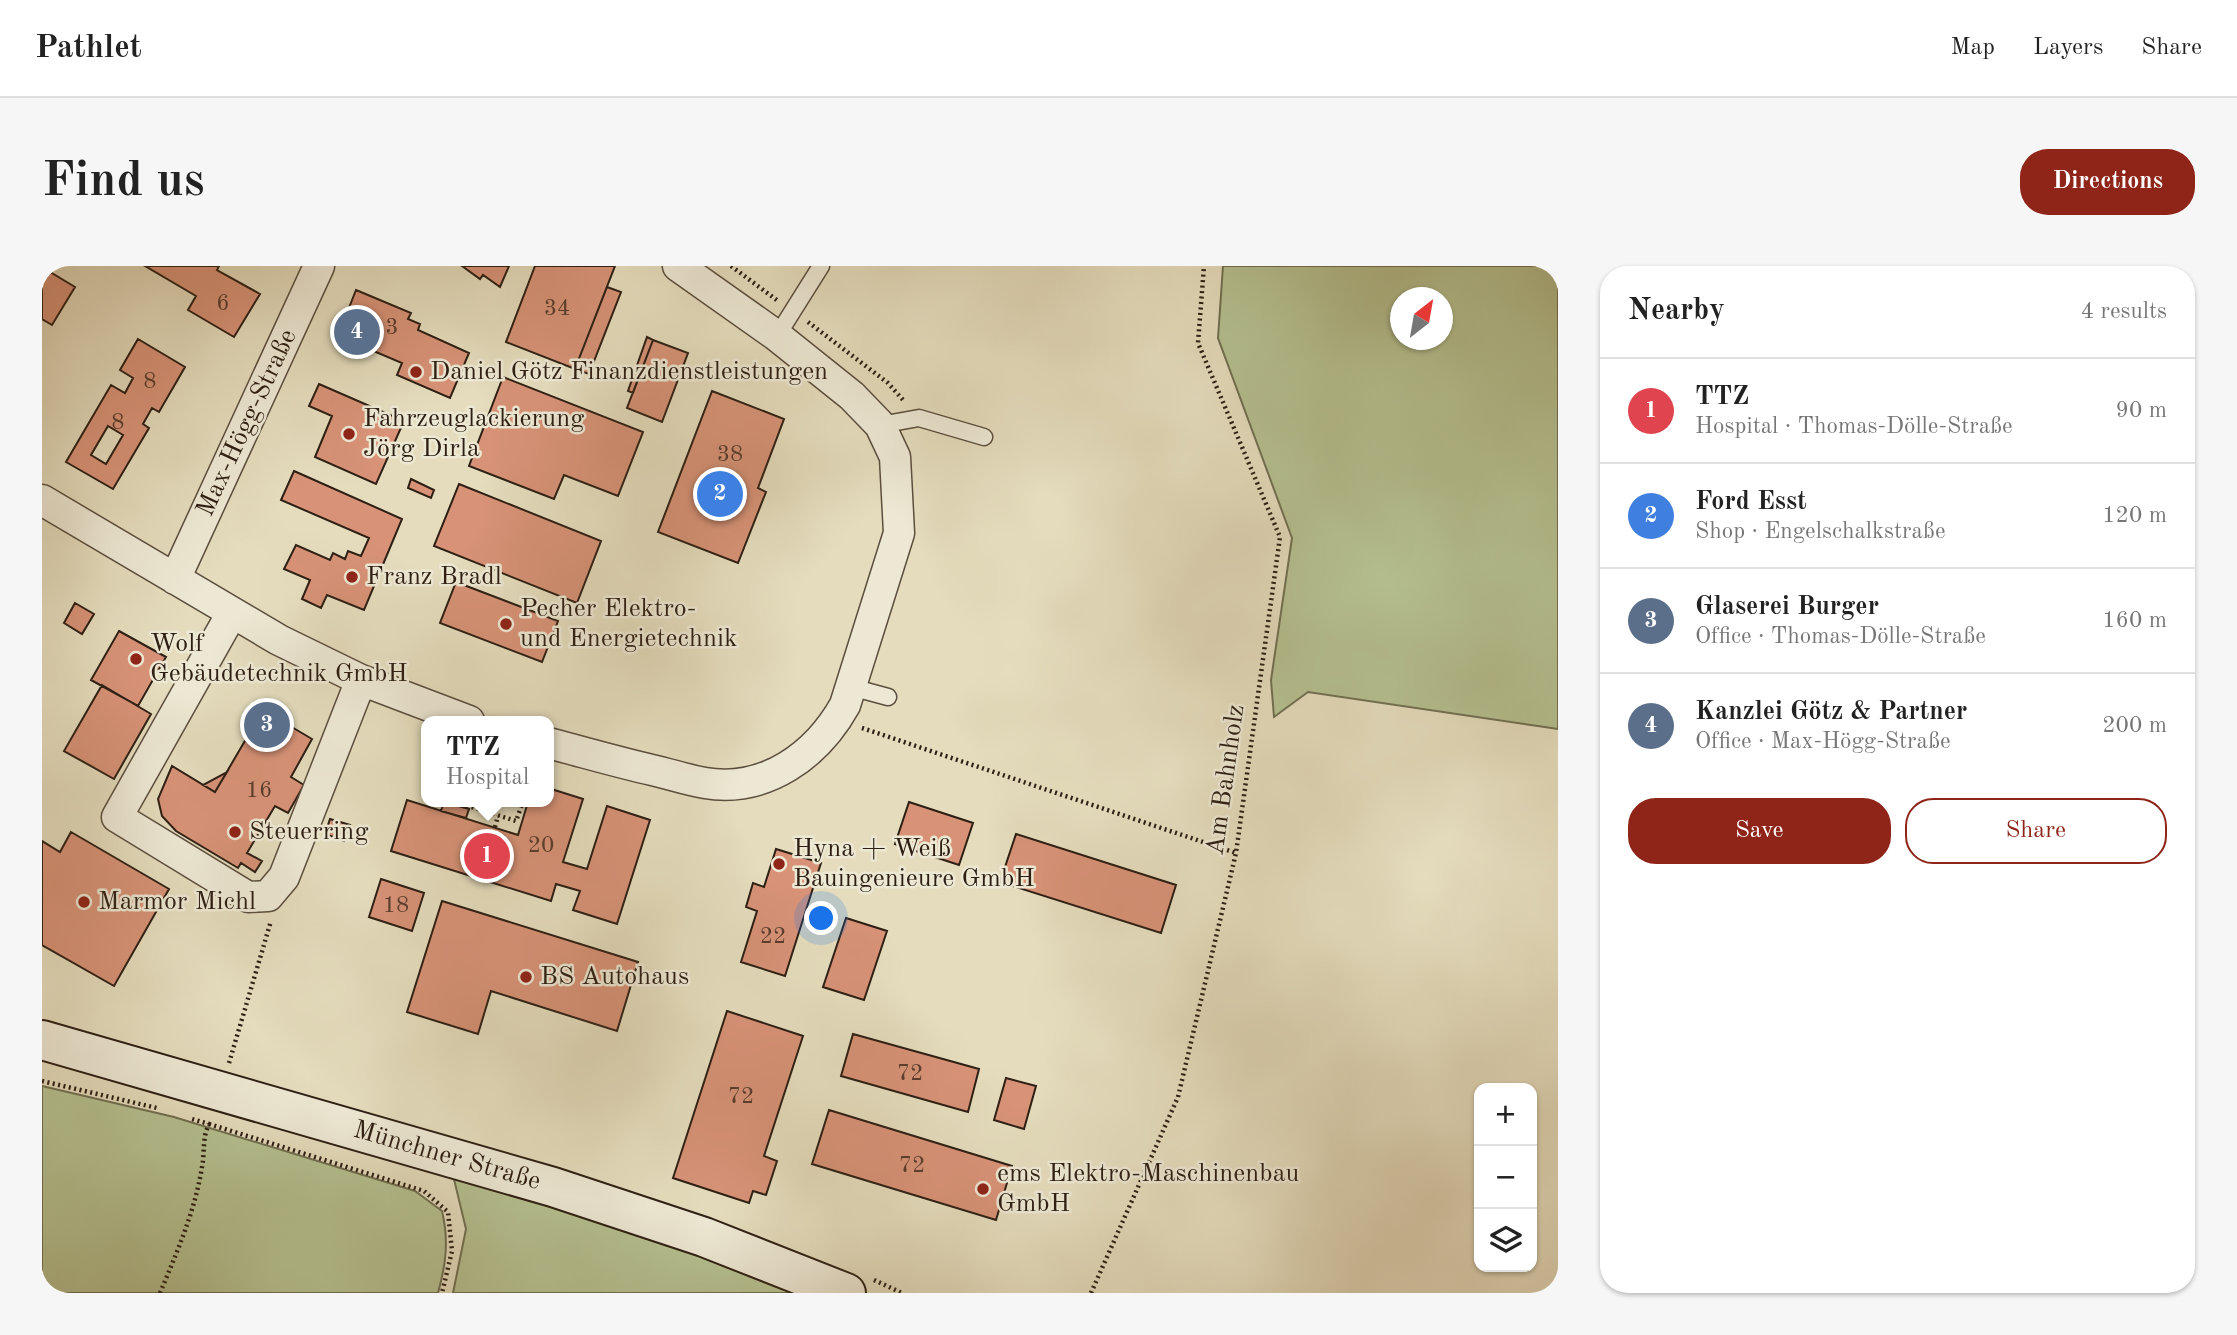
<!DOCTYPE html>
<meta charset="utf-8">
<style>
body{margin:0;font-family:"Old Standard TT",serif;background:#f6f6f6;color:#222}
.controls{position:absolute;right:21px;bottom:21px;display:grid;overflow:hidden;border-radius:14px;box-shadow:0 2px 5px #0004}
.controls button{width:63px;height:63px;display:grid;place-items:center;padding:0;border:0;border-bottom:2px solid #e0e0e0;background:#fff;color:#222;font:35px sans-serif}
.compass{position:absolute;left:1348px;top:21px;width:63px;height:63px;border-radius:50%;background:#fff;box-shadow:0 2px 5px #0004;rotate:31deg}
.you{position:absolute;left:780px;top:653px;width:24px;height:24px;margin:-18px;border:5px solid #fff;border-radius:50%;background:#1a73e8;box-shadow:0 0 0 10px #1a73e833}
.badge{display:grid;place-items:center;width:46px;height:46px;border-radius:50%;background:#8f2418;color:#fff;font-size:23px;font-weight:700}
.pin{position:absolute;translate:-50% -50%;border:4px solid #fff;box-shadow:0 2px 7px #0006}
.popup{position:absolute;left:379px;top:450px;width:133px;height:91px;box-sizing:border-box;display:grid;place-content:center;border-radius:14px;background:#fff;filter:drop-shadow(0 2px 5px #0005);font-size:23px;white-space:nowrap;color:#767676}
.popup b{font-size:26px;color:#222}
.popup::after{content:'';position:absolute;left:50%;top:100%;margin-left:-14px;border:14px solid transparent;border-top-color:#fff}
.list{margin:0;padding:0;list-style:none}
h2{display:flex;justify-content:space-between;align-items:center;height:91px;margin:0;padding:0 28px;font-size:30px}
h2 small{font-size:23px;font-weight:400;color:#767676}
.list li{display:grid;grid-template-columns:46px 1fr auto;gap:21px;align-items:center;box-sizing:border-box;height:105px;padding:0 28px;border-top:2px solid #e0e0e0}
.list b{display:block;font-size:26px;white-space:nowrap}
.list p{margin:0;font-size:23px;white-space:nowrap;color:#767676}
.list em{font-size:23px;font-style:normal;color:#767676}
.actions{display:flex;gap:14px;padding:21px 28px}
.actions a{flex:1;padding:16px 0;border:2px solid #8f2418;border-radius:28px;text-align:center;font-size:24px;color:#8f2418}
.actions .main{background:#8f2418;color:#fff}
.icon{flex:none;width:38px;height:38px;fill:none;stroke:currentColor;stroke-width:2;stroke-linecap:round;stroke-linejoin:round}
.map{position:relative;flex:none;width:1516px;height:1027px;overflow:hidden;border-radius:28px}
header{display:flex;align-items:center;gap:42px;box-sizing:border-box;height:98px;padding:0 35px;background:#fff;border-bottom:2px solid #e0e0e0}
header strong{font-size:33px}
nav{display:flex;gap:38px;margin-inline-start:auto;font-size:24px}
.intro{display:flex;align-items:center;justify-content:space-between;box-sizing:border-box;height:168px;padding:0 42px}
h1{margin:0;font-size:49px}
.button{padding:18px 32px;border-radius:28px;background:#8f2418;color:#fff;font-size:24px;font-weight:700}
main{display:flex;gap:42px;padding:0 42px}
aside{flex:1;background:#fff;border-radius:28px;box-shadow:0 2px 5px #0004}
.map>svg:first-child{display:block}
</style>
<header>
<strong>Pathlet</strong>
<nav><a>Map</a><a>Layers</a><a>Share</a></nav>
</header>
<div class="intro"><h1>Find us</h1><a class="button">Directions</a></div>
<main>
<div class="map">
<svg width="1516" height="1027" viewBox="0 0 1516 1027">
<rect width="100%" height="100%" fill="#e4dcbd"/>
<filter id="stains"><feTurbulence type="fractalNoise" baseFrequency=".00286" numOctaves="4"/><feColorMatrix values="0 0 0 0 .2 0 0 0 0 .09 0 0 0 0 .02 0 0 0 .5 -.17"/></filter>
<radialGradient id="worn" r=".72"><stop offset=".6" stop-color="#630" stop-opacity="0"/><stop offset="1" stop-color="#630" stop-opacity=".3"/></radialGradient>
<path fill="#b5c090" stroke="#717052" stroke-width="2" fill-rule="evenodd" d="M1181,0H1516V463L1266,426L1232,451L1229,414L1250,272L1176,72ZM1358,32H1400V74H1358Z
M0,820L132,851L373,925L400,945C407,974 404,998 396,1027H0Z
M410,905L518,936L762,1027H411L424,963Z"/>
<path fill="#d79277" stroke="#2d1f13" stroke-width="2" fill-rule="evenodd" d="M103,0H177L175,4L218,28L192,71L146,44L154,30Z
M420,0H467L458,21L441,9L438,13Z
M493,0H573L533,103L464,76Z
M0,1L33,21L10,59L0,53Z
M565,21L579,26L547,108L533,103Z
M314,24L369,47L366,53L378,58L376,64L427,87L408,132L355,109L360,97L296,70Z
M605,71L611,74L591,127L586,125Z
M96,73L143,101L117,146L110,142L101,158L107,162L71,223L24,196L69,119L83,127L91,112L78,104ZM66,160L81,169L64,198L49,189Z
M611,74L646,87L620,156L585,142Z
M461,111L601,166L576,230L522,209L512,233L427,200Z
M277,118L362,155L334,218L273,191L290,150L267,140Z
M670,125L742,153L716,222L724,226L696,297L616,266Z
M252,205L360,253L322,344L285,329L279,342L260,333L268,314L242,303L254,279L288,294L291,287L303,293L306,285L319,290L327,272L239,234Z
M369,213L392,224L389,232L366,222Z
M417,218L559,275L535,337L392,280Z
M414,316L516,355L500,396L398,357Z
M33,337L52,348L40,368L22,357Z
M77,365L124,391L96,440L49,414Z
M60,419L109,448L72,513L22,485Z
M221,444L270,473L249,511L262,519L246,547L233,540L205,587L220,595L213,606L199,597L196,602L134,565L120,550L116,533L130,500L173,526Z
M185,506L173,526L161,519Z
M506,522L541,533L521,596L545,603L565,540L608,554L575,658L531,644L538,625L514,618L509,635L349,585L365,534L476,569L486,536H506Z
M402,536L427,543L424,552L399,545Z
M867,536L931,557L917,599L853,578Z
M288,553L308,559L302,575L283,568Z
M29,566L127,623L72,720L0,679V575L18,586Z
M974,568L1134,619L1119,667L958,616Z
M734,583L779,597L743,710L699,696L715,645L704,641L711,617L722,621Z
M339,613L382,627L370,665L327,651Z
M400,635L596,696L575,765L449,725L436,768L365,746Z
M804,652L845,665L822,734L781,721Z
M685,745L761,770L722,890L735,895L724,929L711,925L707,937L631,912Z
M811,768L937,803L926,846L799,810Z
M964,812L994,820L982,863L952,854Z
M787,844L970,900L954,954L770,898Z"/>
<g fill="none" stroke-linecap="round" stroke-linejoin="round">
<g stroke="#5b4e3e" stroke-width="19">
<path id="service" d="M735,70L779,0
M838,159L877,152L942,171
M809,421L846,431"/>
</g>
<g stroke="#5b4e3e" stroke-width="33">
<path id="minor" d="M0,234L237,374L319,414L242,611L226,630L206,631L75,551L190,347
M133,313L277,0
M319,414L427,455
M506,477C541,486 575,496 610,504C628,508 645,514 663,517C724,527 775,489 803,439L857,267L853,191L838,159L810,130L735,70L636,0"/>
</g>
<g stroke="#2d1f13" stroke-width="42">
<path id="secondary" d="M0,774L511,921L662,971L804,1027"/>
</g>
<path stroke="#2d1f13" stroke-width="4.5" stroke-dasharray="2 3.5" stroke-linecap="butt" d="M689,0L736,35
M766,56L846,117L862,135
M820,462L1194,587
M414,536L474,555L481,536
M453,561L456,550
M187,797L229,655
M0,815L115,842
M167,858L382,925L406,946L410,985L400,1027
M832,1014L860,1027
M118,1027C135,986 153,945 160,901C163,886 160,872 167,858L150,853
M1049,1027L1136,831L1194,587L1238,271L1156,77L1162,0"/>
<use href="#service" stroke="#ede8d4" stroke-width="16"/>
<use href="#minor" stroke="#ede8d4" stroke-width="30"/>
<use href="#secondary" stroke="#ede8d4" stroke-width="38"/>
</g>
<g fill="#8f2418" stroke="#ede8d4" stroke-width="2.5">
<circle cx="374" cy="106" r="7"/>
<circle cx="307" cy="168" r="7"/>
<circle cx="310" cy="311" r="7"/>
<circle cx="464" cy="358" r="7"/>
<circle cx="94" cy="393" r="7"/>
<circle cx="193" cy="566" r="7"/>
<circle cx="737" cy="598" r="7"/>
<circle cx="42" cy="636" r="7"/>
<circle cx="484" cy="711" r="7"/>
<circle cx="941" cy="923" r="7"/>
</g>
<g text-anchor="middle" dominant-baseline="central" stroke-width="5" stroke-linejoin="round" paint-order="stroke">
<g font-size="23" fill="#583c2c">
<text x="181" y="37">6</text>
<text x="515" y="42">34</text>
<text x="350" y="61">3</text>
<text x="108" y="115">8</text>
<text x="76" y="156">8</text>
<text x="688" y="188">38</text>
<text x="217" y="524">16</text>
<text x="499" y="579">20</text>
<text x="354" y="639">18</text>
<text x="731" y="670">22</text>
<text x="868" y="807">72</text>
<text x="699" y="830">72</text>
<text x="870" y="899">72</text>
</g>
<g font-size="26" fill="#2d1f13" stroke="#ede8d4" text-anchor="start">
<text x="388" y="106">Daniel Götz Finanzdienstleistungen</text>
<text x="321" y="153">Fahrzeuglackierung<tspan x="321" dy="30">Jörg Dirla</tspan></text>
<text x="324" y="311">Franz Bradl</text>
<text x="478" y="343">Pecher Elektro-<tspan x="478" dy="30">und Energietechnik</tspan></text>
<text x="108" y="378">Wolf<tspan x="108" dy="30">Gebäudetechnik GmbH</tspan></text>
<text x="207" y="566">Steuerring</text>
<text x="751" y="583">Hyna + Weiß<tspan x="751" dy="30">Bauingenieure GmbH</tspan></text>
<text x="56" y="636">Marmor Michl</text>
<text x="498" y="711">BS Autohaus</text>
<text x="955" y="908">ems Elektro-Maschinenbau<tspan x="955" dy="30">GmbH</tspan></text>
</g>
<g font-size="26" fill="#2d1f13" stroke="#ede8d4">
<text transform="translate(205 157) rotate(-65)">Max-Högg-Straße</text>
<text transform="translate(1184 514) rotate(-82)">Am Bahnholz</text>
<text transform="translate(405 890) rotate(16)">Münchner Straße</text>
</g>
</g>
<rect width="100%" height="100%" filter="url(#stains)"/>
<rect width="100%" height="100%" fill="url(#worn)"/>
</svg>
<div class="controls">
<button>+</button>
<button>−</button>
<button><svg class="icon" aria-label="layers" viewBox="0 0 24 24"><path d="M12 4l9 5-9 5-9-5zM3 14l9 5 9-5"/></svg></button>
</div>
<svg class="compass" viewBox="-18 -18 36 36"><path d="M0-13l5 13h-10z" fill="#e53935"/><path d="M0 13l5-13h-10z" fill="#767676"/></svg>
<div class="you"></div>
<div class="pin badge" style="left:445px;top:590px;background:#e0444e">1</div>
<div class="popup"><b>TTZ</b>Hospital</div>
<div class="pin badge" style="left:678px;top:228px;background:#3f7fe0">2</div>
<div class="pin badge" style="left:225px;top:459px;background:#5c6f8a">3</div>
<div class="pin badge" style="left:315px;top:66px;background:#5c6f8a">4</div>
</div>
<aside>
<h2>Nearby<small>4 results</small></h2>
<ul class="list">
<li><span class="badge" style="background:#e0444e">1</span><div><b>TTZ</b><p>Hospital · Thomas-Dölle-Straße</p></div><em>90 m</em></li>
<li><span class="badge" style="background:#3f7fe0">2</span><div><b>Ford Esst</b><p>Shop · Engelschalkstraße</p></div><em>120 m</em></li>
<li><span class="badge" style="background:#5c6f8a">3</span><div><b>Glaserei Burger</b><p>Office · Thomas-Dölle-Straße</p></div><em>160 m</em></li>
<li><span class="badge" style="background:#5c6f8a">4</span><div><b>Kanzlei Götz &amp; Partner</b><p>Office · Max-Högg-Straße</p></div><em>200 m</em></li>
</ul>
<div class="actions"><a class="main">Save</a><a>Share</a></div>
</aside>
</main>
